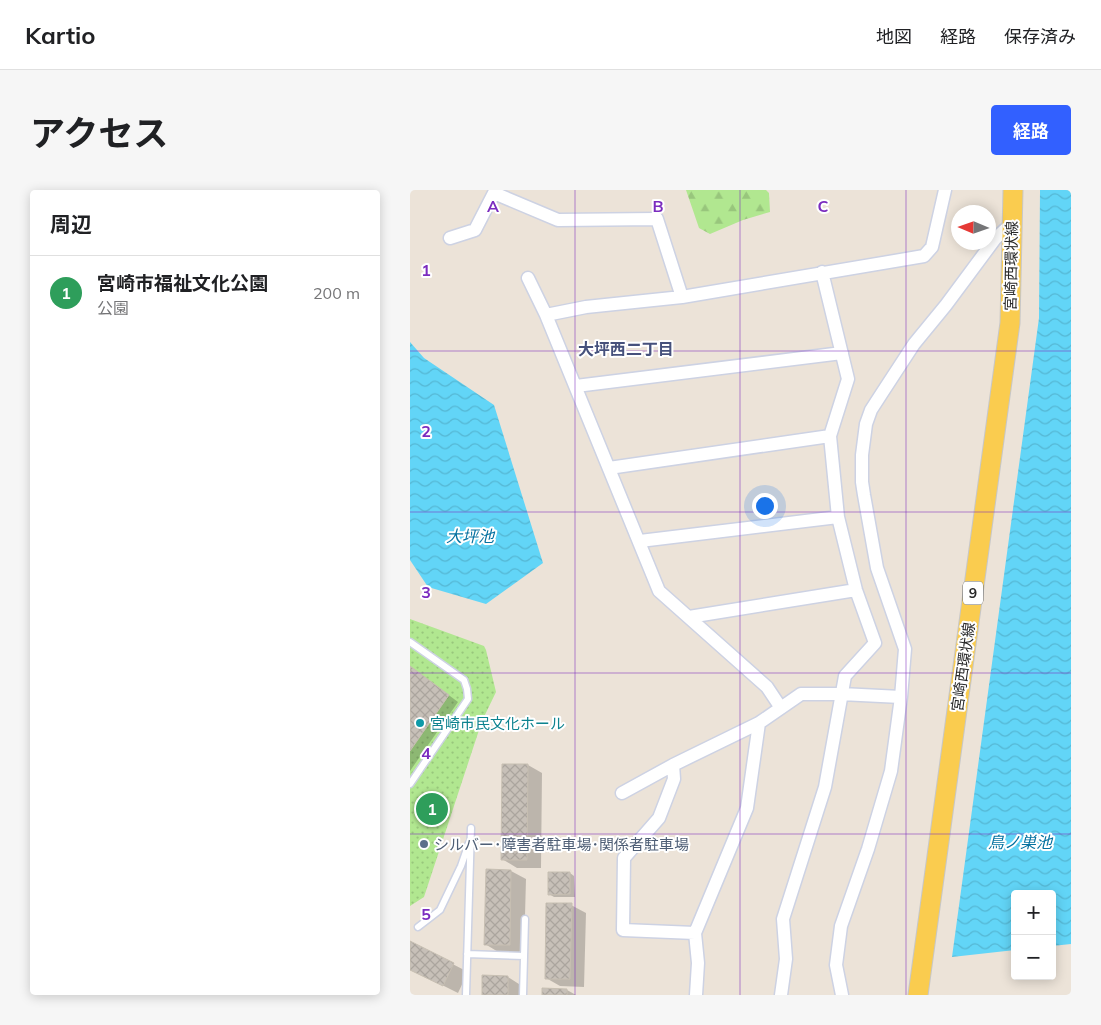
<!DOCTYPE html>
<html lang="ja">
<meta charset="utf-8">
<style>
body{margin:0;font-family:Mulish,"Noto Sans JP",sans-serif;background:#f6f6f6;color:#202124}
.controls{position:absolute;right:15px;bottom:15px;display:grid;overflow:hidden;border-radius:5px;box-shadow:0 2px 12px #0003}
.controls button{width:45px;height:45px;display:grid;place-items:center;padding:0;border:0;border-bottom:1px solid #e0e0e0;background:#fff;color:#202124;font:25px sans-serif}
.compass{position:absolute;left:541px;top:15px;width:45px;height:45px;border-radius:50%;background:#fff;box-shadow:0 2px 12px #0003;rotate:272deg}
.you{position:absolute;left:354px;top:315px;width:18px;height:18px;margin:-12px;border:4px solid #fff;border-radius:50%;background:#1a73e8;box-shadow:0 0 0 8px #1a73e833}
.badge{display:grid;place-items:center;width:32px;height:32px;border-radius:50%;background:#3260ff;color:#fff;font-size:16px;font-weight:700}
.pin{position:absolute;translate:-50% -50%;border:2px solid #fff;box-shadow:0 1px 5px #0006}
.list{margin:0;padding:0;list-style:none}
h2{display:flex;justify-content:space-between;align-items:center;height:65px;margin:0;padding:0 20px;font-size:21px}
h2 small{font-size:16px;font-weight:400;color:#757577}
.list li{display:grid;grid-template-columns:32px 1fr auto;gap:15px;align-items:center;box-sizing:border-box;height:75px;padding:0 20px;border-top:1px solid #e0e0e0}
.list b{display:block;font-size:19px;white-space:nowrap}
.list p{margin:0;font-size:16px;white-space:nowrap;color:#757577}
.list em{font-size:16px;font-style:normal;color:#757577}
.map{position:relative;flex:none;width:661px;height:805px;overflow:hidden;border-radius:5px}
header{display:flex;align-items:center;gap:30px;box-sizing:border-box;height:70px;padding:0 25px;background:#fff;border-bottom:1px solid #e0e0e0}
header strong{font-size:24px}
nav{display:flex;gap:28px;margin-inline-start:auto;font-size:18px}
.intro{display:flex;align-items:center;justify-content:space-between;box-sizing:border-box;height:120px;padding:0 30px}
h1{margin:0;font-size:35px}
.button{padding:12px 22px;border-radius:5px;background:#3260ff;color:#fff;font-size:18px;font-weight:700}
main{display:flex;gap:30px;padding:0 30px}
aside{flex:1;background:#fff;border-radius:5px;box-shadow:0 2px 12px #0003}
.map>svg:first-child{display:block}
</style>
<header>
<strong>Kartio</strong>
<nav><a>地図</a><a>経路</a><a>保存済み</a></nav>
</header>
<div class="intro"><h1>アクセス</h1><a class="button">経路</a></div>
<main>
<aside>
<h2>周辺<small></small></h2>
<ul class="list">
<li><span class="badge" style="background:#2e9e5b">1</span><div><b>宮崎市福祉文化公園</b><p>公園</p></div><em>200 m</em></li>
</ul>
</aside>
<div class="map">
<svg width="661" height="805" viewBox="0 0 661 805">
<defs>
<pattern id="forest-firs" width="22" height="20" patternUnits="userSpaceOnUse" patternTransform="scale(1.25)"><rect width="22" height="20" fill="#b1e790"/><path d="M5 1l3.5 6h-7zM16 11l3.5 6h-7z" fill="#98c67c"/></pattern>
<pattern id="park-dots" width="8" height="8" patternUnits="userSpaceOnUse" patternTransform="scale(1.25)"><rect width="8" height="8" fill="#b1e790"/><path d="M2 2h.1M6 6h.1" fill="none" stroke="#98c67c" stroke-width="1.8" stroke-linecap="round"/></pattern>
<pattern id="water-waves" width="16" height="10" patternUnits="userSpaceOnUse" patternTransform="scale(1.25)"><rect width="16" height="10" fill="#62d5f7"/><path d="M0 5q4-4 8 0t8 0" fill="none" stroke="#55b7d4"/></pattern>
<pattern id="building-cross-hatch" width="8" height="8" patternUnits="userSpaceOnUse" patternTransform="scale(1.25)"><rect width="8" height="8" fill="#c7c0b8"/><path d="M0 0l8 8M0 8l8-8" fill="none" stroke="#aba59e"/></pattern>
</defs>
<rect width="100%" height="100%" fill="#ece3d8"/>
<path fill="url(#forest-firs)" d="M276,0H356L359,3L360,22L333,30L300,44L289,38Z"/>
<path fill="url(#park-dots)" d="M0,429L74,456L76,460L86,502L72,531L14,707L0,716Z"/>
<path fill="url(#water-waves)" d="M630,0H661V754L642,756V704H605V760L542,767L629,128Z
M0,152L14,168L84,215L133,373L76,414L18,397L0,370Z"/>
<path fill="#0003" d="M0,476L48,512L0,581Z
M118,575L132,583L131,678H107L92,669Z
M101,681L116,689L114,763H90L75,754Z
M160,683L164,686L165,707H144L139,704Z
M161,715L176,723L174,797L150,796L136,788Z
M0,752L58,782L48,803L0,779Z
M98,787L112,796V805H73Z
M157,800L166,805H133Z"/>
<path fill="url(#building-cross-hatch)" stroke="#c7bfb2" d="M0,476L39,505L0,561Z
M92,574H118L117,670H91Z
M76,679L101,680L100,755H74Z
M138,682H160V704L138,705Z
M136,713H162L160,789H135Z
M0,751L44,773L33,796L0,780Z
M72,785L98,786V805H72Z
M132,798L157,799V805H132Z"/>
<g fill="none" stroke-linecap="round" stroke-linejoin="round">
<g stroke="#cdd2e3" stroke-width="9">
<path id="lane" d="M0,452L54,490L57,499L58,509L0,594
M8,737L30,720L51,676L59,653
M57,764L114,766
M56,805L61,638
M113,805L115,729"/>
</g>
<g stroke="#cdd2e3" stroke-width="15">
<path id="street" d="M40,48L65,40L84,3L148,30L247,29L272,107
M118,88L136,125L249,401L357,497L371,518
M136,125L176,117L272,107L514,66L522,57L535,0
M166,196L432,163
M199,278L420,246
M230,351L428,327
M279,427L446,400
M263,575L264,589L249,628L214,668L213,740L285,743
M212,603L263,575L349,533L391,504H431L491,507
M286,805L288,773L285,743L337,618L349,533
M371,805L376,769L373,729L415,597L435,486L465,453L446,400L428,327L420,246L438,189L412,82
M432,805L426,775L431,736L458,659L481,581L491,507L495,459L467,378L454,305L452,292V265L456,234L461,220L472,203L504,154L536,115L585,49L602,33"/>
</g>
<g stroke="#c7c7c7" stroke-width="21">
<path id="primary" d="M508,805L600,133L603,0"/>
</g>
<use href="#lane" stroke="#fff" stroke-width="6"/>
<use href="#street" stroke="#fff" stroke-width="12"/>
<use href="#primary" stroke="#facc4f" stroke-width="19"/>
</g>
<path fill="none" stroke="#7b2cbf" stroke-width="1" stroke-opacity="0.55" d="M165,0V805M330,0V805M496,0V805M0,161H661M0,322H661M0,483H661M0,644H661"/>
<circle fill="#0f9aa8" stroke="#fff" stroke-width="2" cx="10" cy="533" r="5"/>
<circle fill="#5c6f8a" stroke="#fff" stroke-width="2" cx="14" cy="654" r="5"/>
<g text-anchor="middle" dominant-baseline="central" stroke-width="4" stroke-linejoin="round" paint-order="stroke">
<rect fill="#fff" stroke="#686868" stroke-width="1" x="553" y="391.5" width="20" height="23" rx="4"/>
<g font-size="14" font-weight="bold" fill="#282828">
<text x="563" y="403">9</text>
</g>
<g font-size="15" fill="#282828" stroke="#fff">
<text transform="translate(601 76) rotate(-89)">宮崎西環状線</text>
<text transform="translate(553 477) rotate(-82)">宮崎西環状線</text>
</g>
<g font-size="15" fill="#0d838f" stroke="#fff" text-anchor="start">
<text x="20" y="533">宮崎市民文化ホール</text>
</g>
<g font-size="15" fill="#4e5e75" stroke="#fff" text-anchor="start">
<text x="24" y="654">シルバー･障害者駐車場･関係者駐車場</text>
</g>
<g font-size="16" font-weight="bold" fill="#46517c" stroke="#fff">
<text x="216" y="159">大坪西二丁目</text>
</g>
<g font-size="16" font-style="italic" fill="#0471a0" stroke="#fff">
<text x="60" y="346">大坪池</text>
<text x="610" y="652">鳥ノ巣池</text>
</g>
</g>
<g font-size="16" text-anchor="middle" font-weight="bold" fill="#7b2cbf" stroke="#fff" stroke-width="4" stroke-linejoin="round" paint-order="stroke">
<text x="83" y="22">A</text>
<text x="248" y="22">B</text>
<text x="413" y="22">C</text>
<text x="16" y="86">1</text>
<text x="16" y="247">2</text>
<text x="16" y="408">3</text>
<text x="16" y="569">4</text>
<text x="16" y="730">5</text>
</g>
</svg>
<div class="controls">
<button>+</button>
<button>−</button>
</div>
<svg class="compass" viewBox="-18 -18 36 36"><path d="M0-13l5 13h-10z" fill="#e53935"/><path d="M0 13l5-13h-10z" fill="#757577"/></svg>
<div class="you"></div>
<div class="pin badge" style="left:22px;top:619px;background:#2e9e5b">1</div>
</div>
</main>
